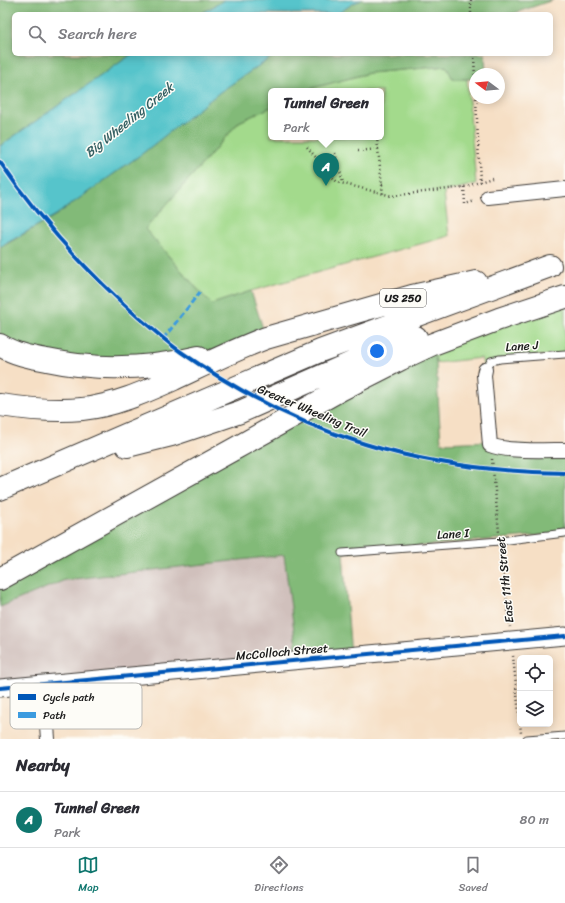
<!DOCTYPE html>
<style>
body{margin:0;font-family:Sriracha,sans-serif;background:#f2f2f3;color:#2b2b33}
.controls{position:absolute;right:12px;bottom:12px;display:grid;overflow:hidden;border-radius:6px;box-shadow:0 2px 10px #0003}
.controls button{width:36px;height:36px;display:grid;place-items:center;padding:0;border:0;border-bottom:1px solid #e1e1e2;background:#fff;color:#2b2b33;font:20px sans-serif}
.compass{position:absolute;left:469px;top:68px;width:36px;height:36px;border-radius:50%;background:#fff;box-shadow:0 2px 10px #0003;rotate:286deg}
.you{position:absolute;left:377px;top:351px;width:14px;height:14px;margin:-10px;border:3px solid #fff;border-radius:50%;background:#1a73e8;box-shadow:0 0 0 6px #1a73e833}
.badge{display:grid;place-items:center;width:26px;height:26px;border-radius:50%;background:#0f766e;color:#fff;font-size:13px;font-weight:700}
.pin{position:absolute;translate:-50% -33px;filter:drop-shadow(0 1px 2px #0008)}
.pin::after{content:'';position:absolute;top:21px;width:14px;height:12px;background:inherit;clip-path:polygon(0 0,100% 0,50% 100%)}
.popup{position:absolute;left:268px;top:88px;width:116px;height:52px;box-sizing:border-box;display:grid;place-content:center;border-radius:6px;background:#fff;filter:drop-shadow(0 1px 3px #0005);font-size:13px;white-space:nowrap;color:#7c7c81}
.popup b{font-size:15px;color:#2b2b33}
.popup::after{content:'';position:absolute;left:50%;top:100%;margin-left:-8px;border:8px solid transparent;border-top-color:#fff}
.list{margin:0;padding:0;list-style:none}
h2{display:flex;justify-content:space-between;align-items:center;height:52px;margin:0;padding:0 16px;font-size:17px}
h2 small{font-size:13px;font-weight:400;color:#7c7c81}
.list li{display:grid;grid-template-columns:26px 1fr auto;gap:12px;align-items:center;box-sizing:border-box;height:56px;padding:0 16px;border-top:1px solid #e1e1e2}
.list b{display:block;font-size:15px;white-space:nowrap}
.list p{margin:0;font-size:13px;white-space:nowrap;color:#7c7c81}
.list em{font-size:13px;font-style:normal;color:#7c7c81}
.icon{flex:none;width:22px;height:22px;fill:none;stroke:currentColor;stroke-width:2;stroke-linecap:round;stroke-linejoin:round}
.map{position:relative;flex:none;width:565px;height:739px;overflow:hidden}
.search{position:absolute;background:#fff;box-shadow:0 2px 10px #0003;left:12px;right:12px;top:12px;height:44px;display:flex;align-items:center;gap:10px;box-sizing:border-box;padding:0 14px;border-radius:6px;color:#7c7c81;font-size:15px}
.sheet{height:108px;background:#fff}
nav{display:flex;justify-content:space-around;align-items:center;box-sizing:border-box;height:56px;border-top:1px solid #e1e1e2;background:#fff;font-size:11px;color:#7c7c81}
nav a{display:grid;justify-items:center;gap:2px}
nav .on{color:#0f766e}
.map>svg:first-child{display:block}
</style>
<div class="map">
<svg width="565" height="739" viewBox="0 0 565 739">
<rect width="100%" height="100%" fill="#fdfcf7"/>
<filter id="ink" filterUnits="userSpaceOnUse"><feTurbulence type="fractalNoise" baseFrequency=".025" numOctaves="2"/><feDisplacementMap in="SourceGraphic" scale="8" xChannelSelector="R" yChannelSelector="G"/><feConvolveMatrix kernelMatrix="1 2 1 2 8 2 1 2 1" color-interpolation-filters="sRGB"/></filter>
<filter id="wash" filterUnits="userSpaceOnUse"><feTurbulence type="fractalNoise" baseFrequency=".012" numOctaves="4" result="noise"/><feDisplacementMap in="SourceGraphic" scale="16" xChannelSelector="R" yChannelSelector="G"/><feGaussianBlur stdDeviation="0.9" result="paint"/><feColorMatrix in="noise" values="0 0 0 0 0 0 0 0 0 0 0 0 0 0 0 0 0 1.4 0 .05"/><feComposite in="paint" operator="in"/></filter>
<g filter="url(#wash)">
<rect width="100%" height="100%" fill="#f6dfc5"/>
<path fill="#d0c0bc" d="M285,555L298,661L0,688V607L65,580Z"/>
<path fill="#a3da8c" stroke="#607b54" d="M447,66L453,79H467L476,184L444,192L449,236L251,291L212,304L200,292L145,229L239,122L271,107V137H381V91H306L313,88L369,73Z
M565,298V354L500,359L485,370L481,358L436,363L433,344Z"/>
<path fill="#82ba78" stroke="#4f6b4a" d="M0,0H225L200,14H14V54H132L0,146Z
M362,0H553L512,14H337L354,3Z
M276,54H485L486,74H475V79H453L446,66L369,73L313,88L306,91H271V107L239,122L145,229L200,292L212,304L251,291L266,338L245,346L97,367L0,345V248L56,215L143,153L220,92Z
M433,344L436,363L441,443L490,441L565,450V533L343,553L351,656L298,661L284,555L65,580L0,607V579Z"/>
<path fill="#57c4cb" stroke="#3a7074" d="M225,0H362L354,3L337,14H200Z
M132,54H276L220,92L143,153L56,215L0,247V146Z"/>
</g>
<g filter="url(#ink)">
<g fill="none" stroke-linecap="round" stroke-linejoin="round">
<g stroke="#3d3935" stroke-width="9">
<path id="service" d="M485,370L491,361L500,359L565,354
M342,553L500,541L565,533
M527,739L565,736"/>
</g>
<g stroke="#3d3935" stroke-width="16">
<path id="minor" d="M488,197L565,189
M485,370L484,375L490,445C506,452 546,450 565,450
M44,684L48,739"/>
</g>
<g stroke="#3d3935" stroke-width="19">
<path id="tertiary" d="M0,688L565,636"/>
</g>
<g stroke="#3d3935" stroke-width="24">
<path id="motorway" d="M0,345C14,354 30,357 47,360C98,371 149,369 199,357
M0,405C27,409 54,412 82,409C114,406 145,392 174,379C204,365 234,350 266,338L412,296L476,282
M127,446L171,435L240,412L358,360L416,337
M0,489L320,351L550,266
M0,579L236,448L342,389L401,359L433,344L499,319L565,297"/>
</g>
<path stroke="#3d3935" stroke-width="2.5" stroke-dasharray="1 3" stroke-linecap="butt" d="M471,0V14
M474,54L475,80
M476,98L480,182
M377,137L378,149
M377,137H384
M307,147L337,182L392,196L464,187L492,178
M358,151L378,149L383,194
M335,153L343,183
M382,184L386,183
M464,187L465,204L475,201
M492,459L499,532
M501,551L510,627
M513,656L521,733"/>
<use href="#service" stroke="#fff" stroke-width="7"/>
<use href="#minor" stroke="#fff" stroke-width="14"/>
<use href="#tertiary" stroke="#fff" stroke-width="17"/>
<use href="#motorway" stroke="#fff" stroke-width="22"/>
<path stroke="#3c9bdf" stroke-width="3" stroke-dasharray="6 3" stroke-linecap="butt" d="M163,339L200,292"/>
<g stroke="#fdfcf7" stroke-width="6">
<path id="cycleway" d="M0,162C40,221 86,271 139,318C153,329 166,342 181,352C237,391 299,424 365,444C429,464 498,472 565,473
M0,688L565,636"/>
</g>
<use href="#cycleway" stroke="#0057b8" stroke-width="4"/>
</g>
</g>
<g text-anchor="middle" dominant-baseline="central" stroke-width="3" stroke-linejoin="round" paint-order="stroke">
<rect fill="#fdfcf7" stroke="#605f5e" stroke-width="1" x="380" y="289" width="46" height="18" rx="3"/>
<g font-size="11" font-weight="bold" fill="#1c1c1c">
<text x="403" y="298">US 250</text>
</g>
<g font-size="12" fill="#1c1c1c" stroke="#fdfcf7">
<text transform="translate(522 346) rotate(-4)">Lane J</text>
<text transform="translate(312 411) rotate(23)">Greater Wheeling Trail</text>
<text transform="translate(453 534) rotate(-4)">Lane I</text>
<text transform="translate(505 580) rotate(-96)">East 11th Street</text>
<text transform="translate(282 652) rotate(-5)">McColloch Street</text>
</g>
<g font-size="13" font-style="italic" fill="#345f62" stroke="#fdfcf7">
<text transform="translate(129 120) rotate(-39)">Big Wheeling Creek</text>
</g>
</g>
<rect x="10" y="683" width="132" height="46" rx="6" fill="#fdfcf7" stroke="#bab9b5" stroke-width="1"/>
<rect x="18" y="694" width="18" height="6" fill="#0057b8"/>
<rect x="18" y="712" width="18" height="6" fill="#3c9bdf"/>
<g font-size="11" fill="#1c1c1c">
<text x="43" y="701">Cycle path</text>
<text x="43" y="719">Path</text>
</g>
</svg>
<div class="controls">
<button><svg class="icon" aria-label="locate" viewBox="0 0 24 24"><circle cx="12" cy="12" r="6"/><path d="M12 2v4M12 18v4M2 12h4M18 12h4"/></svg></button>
<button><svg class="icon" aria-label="layers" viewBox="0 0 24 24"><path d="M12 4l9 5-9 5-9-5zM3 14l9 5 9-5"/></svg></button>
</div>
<svg class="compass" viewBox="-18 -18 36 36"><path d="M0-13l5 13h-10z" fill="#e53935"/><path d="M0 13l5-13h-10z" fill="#7c7c81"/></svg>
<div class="you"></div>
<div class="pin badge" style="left:326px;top:186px">A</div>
<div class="popup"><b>Tunnel Green</b>Park</div>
<div class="search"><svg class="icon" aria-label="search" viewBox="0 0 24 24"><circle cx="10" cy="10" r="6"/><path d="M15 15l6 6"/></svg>Search here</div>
</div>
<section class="sheet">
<h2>Nearby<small></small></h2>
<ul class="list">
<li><span class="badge">A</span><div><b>Tunnel Green</b><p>Park</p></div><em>80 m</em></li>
</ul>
</section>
<nav>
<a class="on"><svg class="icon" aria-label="map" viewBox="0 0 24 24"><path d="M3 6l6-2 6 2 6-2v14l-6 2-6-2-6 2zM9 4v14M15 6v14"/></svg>Map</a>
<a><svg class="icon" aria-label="directions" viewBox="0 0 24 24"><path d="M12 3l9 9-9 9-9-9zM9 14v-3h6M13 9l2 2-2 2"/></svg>Directions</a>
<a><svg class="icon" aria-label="saved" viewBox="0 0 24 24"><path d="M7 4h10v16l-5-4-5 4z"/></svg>Saved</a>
</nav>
